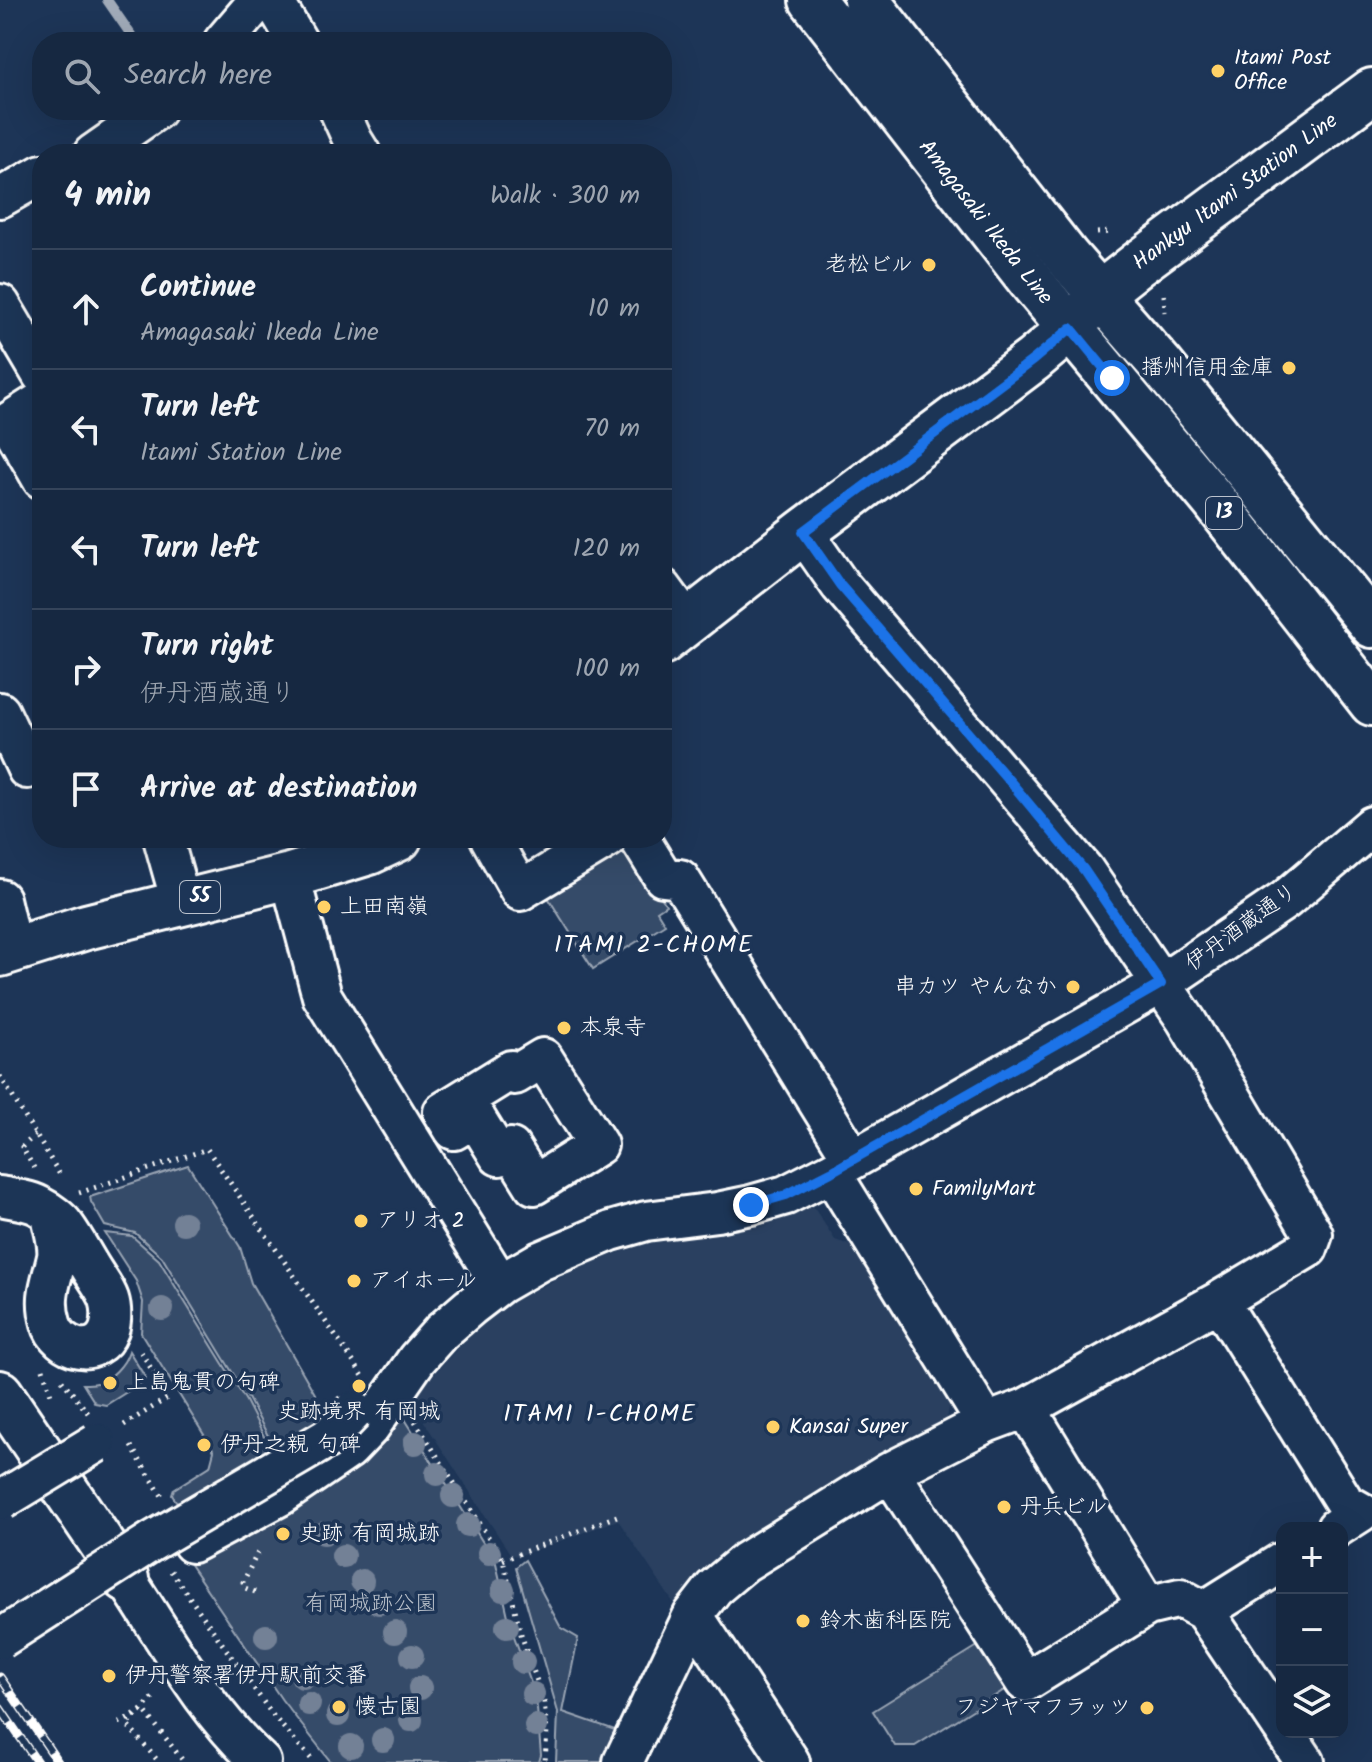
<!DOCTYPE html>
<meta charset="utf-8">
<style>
body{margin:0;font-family:Kalam,"Klee One",sans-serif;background:#23344c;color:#f1f3f6}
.controls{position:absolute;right:24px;bottom:24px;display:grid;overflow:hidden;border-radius:16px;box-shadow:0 8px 32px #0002}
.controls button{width:72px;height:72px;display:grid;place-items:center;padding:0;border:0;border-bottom:2px solid #35445a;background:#162841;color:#f1f3f6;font:40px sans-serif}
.stop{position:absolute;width:24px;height:24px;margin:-18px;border:6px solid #1a73e8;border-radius:50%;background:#fff}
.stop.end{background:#1a73e8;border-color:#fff;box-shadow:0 2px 8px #0008}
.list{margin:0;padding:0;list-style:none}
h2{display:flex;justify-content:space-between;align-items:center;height:104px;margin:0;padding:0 32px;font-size:34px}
h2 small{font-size:26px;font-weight:400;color:#9ea6b1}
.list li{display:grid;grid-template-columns:52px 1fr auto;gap:24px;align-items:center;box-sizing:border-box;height:120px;padding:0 32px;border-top:2px solid #35445a}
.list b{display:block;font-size:30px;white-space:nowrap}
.list p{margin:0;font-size:26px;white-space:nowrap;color:#9ea6b1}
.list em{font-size:26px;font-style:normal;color:#9ea6b1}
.icon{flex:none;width:44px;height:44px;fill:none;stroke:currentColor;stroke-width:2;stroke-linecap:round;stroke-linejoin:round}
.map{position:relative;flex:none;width:1372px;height:1762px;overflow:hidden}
.search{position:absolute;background:#162841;box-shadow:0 8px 32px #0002;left:32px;top:32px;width:640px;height:88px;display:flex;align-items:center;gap:20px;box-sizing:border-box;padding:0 28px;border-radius:32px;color:#9ea6b1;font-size:30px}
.panel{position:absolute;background:#162841;box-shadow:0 8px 32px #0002;left:32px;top:144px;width:640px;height:704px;border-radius:32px}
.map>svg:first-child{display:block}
</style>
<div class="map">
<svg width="1372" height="1762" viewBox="0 0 1372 1762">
<rect width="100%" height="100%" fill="#1d3557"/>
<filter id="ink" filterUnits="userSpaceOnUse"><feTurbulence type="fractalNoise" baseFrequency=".0125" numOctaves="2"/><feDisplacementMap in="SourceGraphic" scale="16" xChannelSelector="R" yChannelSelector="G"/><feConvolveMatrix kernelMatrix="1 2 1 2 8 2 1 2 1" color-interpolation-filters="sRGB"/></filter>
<g filter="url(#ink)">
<path fill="#2a4161" d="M812,1207L814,1208L835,1240L863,1250L952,1391L946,1424L679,1611L618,1520L518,1556L511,1555L410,1400L482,1322L506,1305L588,1263L654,1241L758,1227Z"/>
<path fill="#364b69" stroke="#9aa5b4" stroke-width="2" d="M626,840L666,905L657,911L665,924L593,969L544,891Z
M188,1165L240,1247L251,1283L322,1406L325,1407L342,1397L325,1419L275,1449L248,1398L162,1257L135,1233L105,1226L91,1202L90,1197Z
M105,1233L132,1236L159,1260L246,1401L270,1448L269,1451L182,1503L176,1501L172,1495L174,1489L210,1466L214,1451L141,1333L143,1302L136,1281Z
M129,1351L145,1377L144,1381L106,1405L95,1403L83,1384C88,1384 92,1384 97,1383C111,1380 125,1364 129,1351Z
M403,1416L496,1563L510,1625L536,1697L541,1755L539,1762H331L282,1700L187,1560L373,1446Z
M525,1560L561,1628L578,1638L563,1712L618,1731L604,1762H556L558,1712L516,1567Z
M989,1639L1017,1682L915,1746H895L873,1711Z"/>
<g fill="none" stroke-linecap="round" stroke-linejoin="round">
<path stroke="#a0aab8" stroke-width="10" d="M107,0L136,42"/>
<g stroke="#fff" stroke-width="44">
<path id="minor" d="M273,0L298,42
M223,42L259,0
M339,110L353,141L361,154
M93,154L156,110
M0,198L42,174
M0,304L42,375
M42,401L9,422L42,479
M662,588L687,622
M0,712L27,769L42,766
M163,838L181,902
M490,838L520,891L608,838
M639,838L663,877L680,879L853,1159
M290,876L322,996L500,1284
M0,899L12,950
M543,1058L598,1145L534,1185L511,1148L499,1156L475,1117L454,1130L443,1112L511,1070L515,1075Z
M831,1172L986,1423
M0,1196C13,1199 31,1200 41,1207C49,1211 60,1219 65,1226C76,1241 84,1258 94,1273C99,1281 106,1290 109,1299C112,1308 112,1321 109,1330C98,1360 58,1350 51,1323C43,1296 52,1281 57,1257C59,1244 53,1228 51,1215
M1219,1301L1345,1503L1361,1512L1336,1528
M1026,1408L1147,1606
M890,1472L1025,1682L1147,1606L1180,1598L1204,1611L1282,1727
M192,1543L280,1496L349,1449L370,1427L417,1359L441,1332L470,1307L500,1284L540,1261L611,1231L646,1221L717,1212L751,1205L786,1195L831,1172L1161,984L1285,900L1372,826
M126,1579C168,1642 205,1711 261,1762
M1204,1611L1282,1562
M693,1615L790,1762
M1285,1732L1305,1762
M623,1762L693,1615L714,1588L745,1562L890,1472L986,1423L1026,1408L1219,1301L1308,1248L1313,1234L1186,1020L1084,870L840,585L803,532"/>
</g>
<g stroke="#fff" stroke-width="50">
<g id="major">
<path id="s1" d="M812,0L1033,284L1215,502L1372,703"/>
<path d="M866,0L1067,257L1162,366L1372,625"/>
<path id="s2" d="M662,642L803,532L1033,360L1071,328L1100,294L1138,264L1372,91"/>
<path d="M0,954L86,927L290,876L369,852L399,838"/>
<path d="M0,1393L126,1579"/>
</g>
</g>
<path stroke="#fff" stroke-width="5" stroke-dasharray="2 6" stroke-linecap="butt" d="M1097,233L1111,232
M1164,295L1165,312
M0,1076L62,1178
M34,1168L22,1147L35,1135
M79,1193L207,1149L363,1376
M43,1369L52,1398
M62,1380L88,1413
M415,1421L503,1560L521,1634L544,1702L547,1731L545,1762
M124,1425L169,1397L139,1349
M131,1446L162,1496
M503,1560L617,1516
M171,1571L274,1717L314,1762
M255,1592L245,1588L243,1582L260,1548
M153,1698L127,1725L159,1762
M119,1723L144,1710L184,1762"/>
<use href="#minor" stroke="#1d3557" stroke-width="38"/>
<use href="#major" stroke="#1d3557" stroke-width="44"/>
<g stroke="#fff" stroke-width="9">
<path id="rail" d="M0,1677L58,1762
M0,1708L37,1762"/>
</g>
<use href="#rail" stroke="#1d3557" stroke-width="6" stroke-dasharray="18" stroke-linecap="butt"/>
<g stroke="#fff" stroke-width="44" stroke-linecap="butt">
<path id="minor-bridge" d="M2,1500L96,1443
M0,1639L151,1542L328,1438L354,1411"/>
</g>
<use href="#minor-bridge" stroke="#1d3557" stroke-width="38"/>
</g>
<g fill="#738196">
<circle cx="184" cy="1223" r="12"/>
<circle cx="162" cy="1309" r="12"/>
<circle cx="415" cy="1443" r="12"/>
<circle cx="437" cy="1474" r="12"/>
<circle cx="453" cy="1496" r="12"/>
<circle cx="468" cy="1525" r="12"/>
<circle cx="324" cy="1533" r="12"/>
<circle cx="489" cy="1553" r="12"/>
<circle cx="343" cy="1556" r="12"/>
<circle cx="362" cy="1581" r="12"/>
<circle cx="503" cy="1590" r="12"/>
<circle cx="379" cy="1603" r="12"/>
<circle cx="507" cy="1627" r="12"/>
<circle cx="395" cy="1632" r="12"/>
<circle cx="266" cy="1636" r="12"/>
<circle cx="412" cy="1656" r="12"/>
<circle cx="523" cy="1662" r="12"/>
<circle cx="303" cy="1677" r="12"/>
<circle cx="420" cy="1688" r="12"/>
<circle cx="533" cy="1694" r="12"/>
<circle cx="309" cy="1704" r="12"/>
<circle cx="338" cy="1715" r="12"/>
<circle cx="411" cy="1720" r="12"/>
<circle cx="536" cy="1726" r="12"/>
<circle cx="383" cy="1740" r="12"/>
<circle cx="351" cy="1746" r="12"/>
</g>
</g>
<g fill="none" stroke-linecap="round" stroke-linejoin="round" filter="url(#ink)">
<path stroke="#1a73e8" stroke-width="10" d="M751,1205L786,1195L831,1172L1161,984L1084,870L1013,785L840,585L803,532L1033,360L1071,328L1112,378"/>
</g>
<g fill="#ffd166" stroke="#1d3557" stroke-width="3">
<circle cx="1218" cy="71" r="8"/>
<circle cx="929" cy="265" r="8"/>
<circle cx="1289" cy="368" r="8"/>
<circle cx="324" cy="907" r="8"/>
<circle cx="1073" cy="987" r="8"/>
<circle cx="564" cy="1028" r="8"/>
<circle cx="916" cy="1189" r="8"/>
<circle cx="361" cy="1221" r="8"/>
<circle cx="354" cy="1281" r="8"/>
<circle cx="110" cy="1383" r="8"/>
<circle cx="359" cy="1386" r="8"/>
<circle cx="773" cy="1427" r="8"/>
<circle cx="204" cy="1445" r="8"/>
<circle cx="1004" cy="1507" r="8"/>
<circle cx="283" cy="1534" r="8"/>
<circle cx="803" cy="1621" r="8"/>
<circle cx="109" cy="1676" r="8"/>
<circle cx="339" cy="1707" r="8"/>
<circle cx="1147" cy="1708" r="8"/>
</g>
<g text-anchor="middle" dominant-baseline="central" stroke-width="7" stroke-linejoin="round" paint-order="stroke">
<g fill="#1d3557" stroke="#bbc2cd" stroke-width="2">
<rect x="1206" y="497" width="36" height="32" rx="6"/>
<rect x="180" y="881" width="40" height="32" rx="6"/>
</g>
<g font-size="20" font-weight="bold" fill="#fff">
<text x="1224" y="513">13</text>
<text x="200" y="897">55</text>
</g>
<g font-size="22" fill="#fff" stroke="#1d3557" text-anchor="start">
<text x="1234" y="58">Itami Post<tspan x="1234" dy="25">Office</tspan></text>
<text x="913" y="265" text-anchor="end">老松ビル</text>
<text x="1273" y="368" text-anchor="end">播州信用金庫</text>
<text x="340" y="907">上田南嶺</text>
<text x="1057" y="987" text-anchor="end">串カツ やんなか</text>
<text x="580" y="1028">本泉寺</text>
<text x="932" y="1189">FamilyMart</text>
<text x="377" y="1221">アリオ 2</text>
<text x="370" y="1281">アイホール</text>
<text x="126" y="1383">上島鬼貫の句碑</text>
<text x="359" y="1412" text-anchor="middle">史跡境界 有岡城</text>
<text x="789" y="1427">Kansai Super</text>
<text x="220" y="1445">伊丹之親 句碑</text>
<text x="1020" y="1507">丹兵ビル</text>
<text x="299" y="1534">史跡 有岡城跡</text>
<text x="819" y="1621">鈴木歯科医院</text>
<text x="125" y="1676">伊丹警察署伊丹駅前交番</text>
<text x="355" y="1707">懐古園</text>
<text x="1131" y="1708" text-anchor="end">フジヤマフラッツ</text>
</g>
<g font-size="22" fill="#fff" stroke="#1d3557">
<text stroke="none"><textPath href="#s2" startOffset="730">Hankyu Itami Station Line</textPath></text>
<text stroke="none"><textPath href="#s1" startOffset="282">Amagasaki Ikeda Line</textPath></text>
<text transform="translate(1242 928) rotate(-36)">伊丹酒蔵通り</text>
</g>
<g font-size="22" fill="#b9c0ca" stroke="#1d3557">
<text x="371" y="1604">有岡城跡公園</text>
</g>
<g font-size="24" letter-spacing="2" fill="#fff" stroke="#1d3557">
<text x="654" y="945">ITAMI 2-CHOME</text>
<text x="600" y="1414">ITAMI 1-CHOME</text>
</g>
</g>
</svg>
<div class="controls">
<button>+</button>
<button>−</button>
<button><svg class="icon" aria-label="layers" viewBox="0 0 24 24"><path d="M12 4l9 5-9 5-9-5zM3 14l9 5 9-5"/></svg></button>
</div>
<div class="stop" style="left:1112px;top:378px"></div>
<div class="stop end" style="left:751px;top:1205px"></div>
<div class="search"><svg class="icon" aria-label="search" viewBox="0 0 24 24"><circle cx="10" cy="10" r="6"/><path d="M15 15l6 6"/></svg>Search here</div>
<section class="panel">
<h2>4 min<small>Walk · 300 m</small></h2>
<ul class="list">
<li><svg class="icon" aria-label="ahead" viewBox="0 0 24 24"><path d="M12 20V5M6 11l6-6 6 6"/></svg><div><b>Continue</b><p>Amagasaki Ikeda Line</p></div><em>10 m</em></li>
<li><svg class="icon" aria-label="left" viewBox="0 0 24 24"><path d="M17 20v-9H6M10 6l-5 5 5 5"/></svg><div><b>Turn left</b><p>Itami Station Line</p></div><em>70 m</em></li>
<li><svg class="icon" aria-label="left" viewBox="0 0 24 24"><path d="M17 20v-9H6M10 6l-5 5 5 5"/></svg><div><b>Turn left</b></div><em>120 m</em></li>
<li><svg class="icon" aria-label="right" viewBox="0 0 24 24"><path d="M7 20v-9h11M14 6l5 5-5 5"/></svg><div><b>Turn right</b><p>伊丹酒蔵通り</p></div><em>100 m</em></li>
<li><svg class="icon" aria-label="arrive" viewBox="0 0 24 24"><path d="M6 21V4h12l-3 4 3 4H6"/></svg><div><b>Arrive at destination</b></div></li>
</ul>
</section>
</div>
